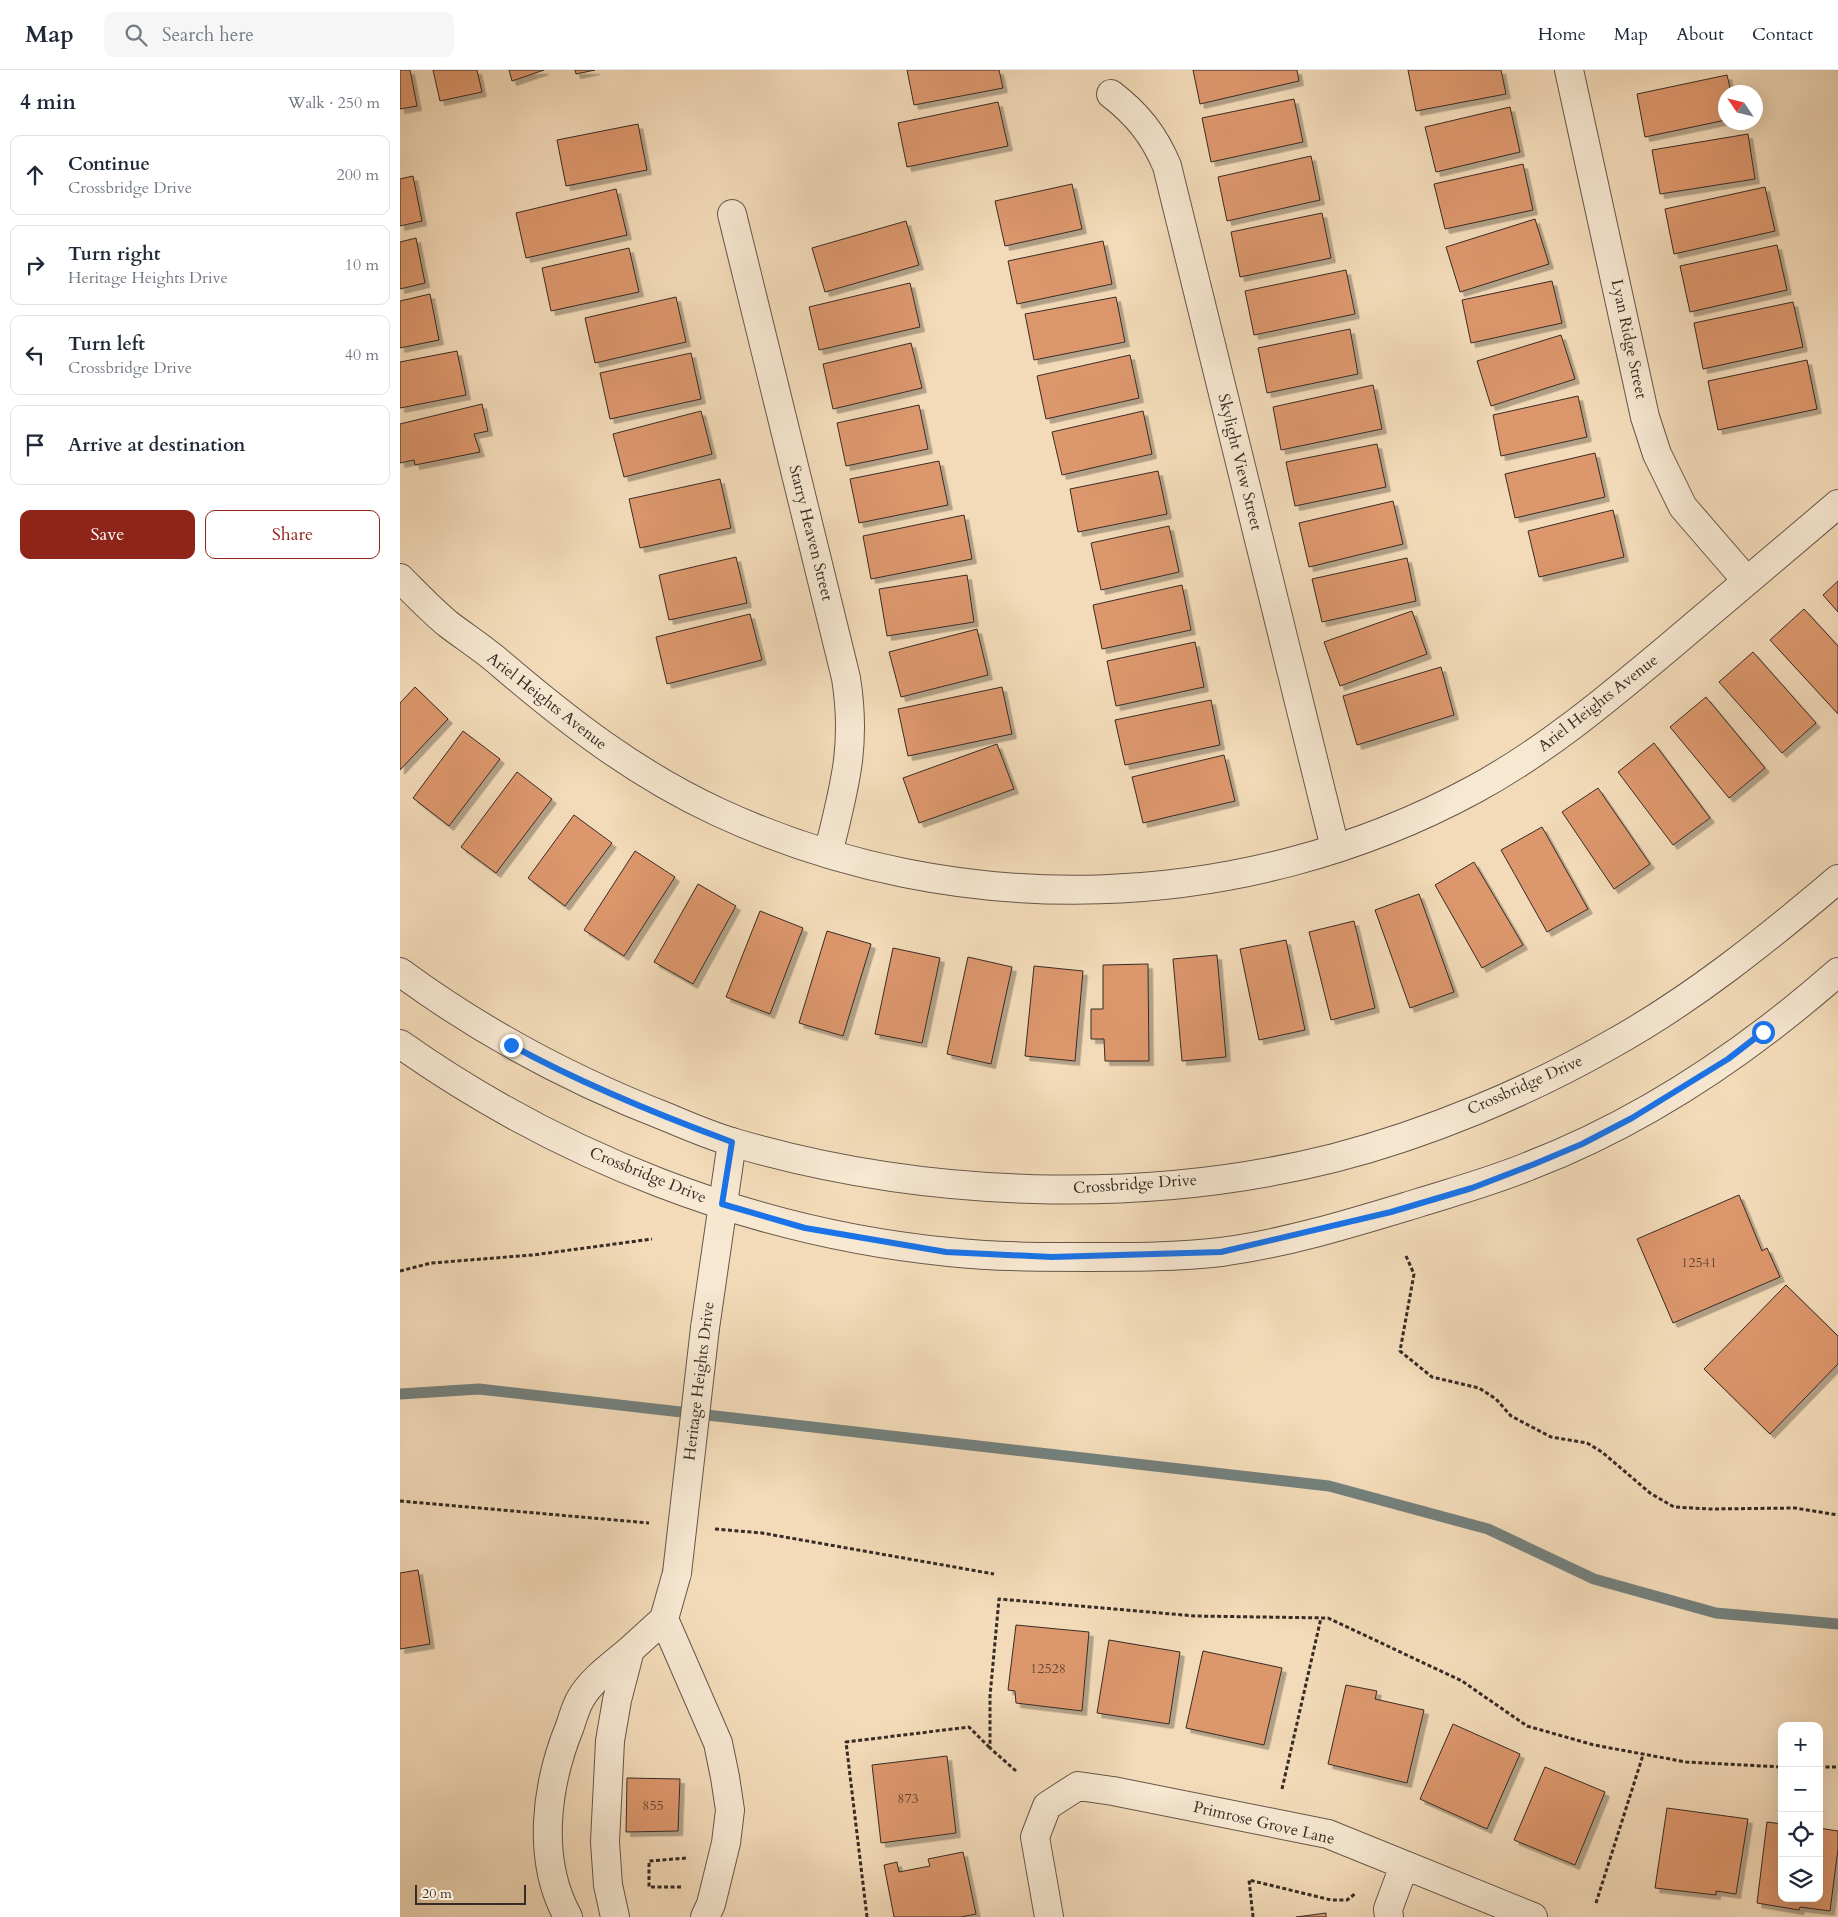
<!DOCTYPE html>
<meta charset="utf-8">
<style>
body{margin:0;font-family:Cardo,serif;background:#f6f6f7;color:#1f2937}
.controls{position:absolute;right:15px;bottom:15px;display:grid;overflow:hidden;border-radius:10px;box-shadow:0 5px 20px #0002}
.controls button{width:45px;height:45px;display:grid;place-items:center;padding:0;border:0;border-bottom:1px solid #e0e1e3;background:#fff;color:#1f2937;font:25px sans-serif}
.compass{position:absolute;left:1318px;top:15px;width:45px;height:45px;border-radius:50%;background:#fff;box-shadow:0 5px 20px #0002;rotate:305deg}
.scale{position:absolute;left:15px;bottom:12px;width:111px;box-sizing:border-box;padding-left:5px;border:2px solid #372b25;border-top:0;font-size:14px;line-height:18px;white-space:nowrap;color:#372b25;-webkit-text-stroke:4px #f7e8d2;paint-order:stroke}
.stop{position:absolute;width:15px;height:15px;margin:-11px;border:4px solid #1a73e8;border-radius:50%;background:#fff}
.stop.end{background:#1a73e8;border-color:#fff;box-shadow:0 1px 5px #0008}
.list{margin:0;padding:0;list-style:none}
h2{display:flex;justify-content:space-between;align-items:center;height:65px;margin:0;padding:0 20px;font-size:21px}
h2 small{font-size:16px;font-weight:400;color:#747a83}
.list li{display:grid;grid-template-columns:32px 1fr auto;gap:15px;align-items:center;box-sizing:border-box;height:80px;margin:0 10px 10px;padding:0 10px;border:1px solid #e0e1e3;border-radius:10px}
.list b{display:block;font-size:19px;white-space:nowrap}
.list p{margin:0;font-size:16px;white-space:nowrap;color:#747a83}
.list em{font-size:16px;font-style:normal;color:#747a83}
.actions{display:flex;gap:10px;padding:15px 20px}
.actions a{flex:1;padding:11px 0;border:1px solid #8f2418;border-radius:10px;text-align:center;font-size:18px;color:#8f2418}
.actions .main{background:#8f2418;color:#fff}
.icon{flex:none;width:28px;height:28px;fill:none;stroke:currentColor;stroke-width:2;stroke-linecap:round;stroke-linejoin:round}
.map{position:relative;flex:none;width:1438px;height:1847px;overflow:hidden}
header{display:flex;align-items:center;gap:30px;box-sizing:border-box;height:70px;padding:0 25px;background:#fff;border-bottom:1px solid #e0e1e3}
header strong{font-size:24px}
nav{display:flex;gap:28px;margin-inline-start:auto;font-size:18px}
.search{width:350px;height:45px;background:#f6f6f7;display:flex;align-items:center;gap:12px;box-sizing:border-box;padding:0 18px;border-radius:10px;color:#747a83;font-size:19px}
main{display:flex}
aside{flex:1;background:#fff}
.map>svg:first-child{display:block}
</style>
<header>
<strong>Map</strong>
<div class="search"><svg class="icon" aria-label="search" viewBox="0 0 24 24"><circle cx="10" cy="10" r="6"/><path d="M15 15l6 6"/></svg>Search here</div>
<nav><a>Home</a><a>Map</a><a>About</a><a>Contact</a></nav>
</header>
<main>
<aside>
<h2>4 min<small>Walk · 250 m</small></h2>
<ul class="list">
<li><svg class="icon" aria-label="ahead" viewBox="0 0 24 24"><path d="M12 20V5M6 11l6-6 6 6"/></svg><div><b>Continue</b><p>Crossbridge Drive</p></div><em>200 m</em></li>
<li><svg class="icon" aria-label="right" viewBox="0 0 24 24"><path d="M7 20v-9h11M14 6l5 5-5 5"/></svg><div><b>Turn right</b><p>Heritage Heights Drive</p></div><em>10 m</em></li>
<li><svg class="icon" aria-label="left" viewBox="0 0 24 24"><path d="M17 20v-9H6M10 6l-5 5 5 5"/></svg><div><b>Turn left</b><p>Crossbridge Drive</p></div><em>40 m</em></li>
<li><svg class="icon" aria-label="arrive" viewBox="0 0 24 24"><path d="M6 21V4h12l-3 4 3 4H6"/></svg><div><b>Arrive at destination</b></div></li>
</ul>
<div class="actions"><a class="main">Save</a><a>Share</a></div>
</aside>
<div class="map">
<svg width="1438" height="1847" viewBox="0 0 1438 1847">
<defs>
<filter id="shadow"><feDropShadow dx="4.5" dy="4.5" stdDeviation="0" flood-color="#0004"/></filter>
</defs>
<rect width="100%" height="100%" fill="#f3dbb9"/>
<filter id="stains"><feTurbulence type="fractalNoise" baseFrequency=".004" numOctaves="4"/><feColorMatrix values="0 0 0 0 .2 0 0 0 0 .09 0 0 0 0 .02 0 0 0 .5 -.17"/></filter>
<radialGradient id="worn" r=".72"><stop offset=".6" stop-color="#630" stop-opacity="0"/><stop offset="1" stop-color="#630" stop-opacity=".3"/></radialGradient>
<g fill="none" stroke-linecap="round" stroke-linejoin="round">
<path stroke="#74807d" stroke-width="11" d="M0,1324L79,1319L929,1416L1088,1459L1194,1509L1316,1543L1438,1554"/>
</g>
<path fill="#dd976d" stroke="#372b25" filter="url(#shadow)" d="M0,0H10L17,36L0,39Z
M33,0H77L82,22L40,31Z
M109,0H144L112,11Z
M175,0H195L176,4Z
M507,0H599L603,18L514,35Z
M793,0H897L899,11L800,34Z
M1008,0H1101L1106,24L1016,41Z
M1327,5L1331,22H1326V50L1245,67L1237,24Z
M894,29L903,72L811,92L802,48Z
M598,32L608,76L507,97L498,53Z
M1110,37L1120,82L1036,102L1025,57Z
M238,54L247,100L166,116L157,70Z
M1348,64L1355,109L1260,124L1252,80Z
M911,86L920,130L827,151L818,107Z
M1123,94L1133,140L1045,159L1034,114Z
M13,106L22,151L0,156V109Z
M672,114L682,159L605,176L595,131Z
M1365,117L1375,161L1274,184L1265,139Z
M216,119L227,165L126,188L116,143Z
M922,143L931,188L840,207L831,162Z
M1135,149L1149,194L1060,222L1046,177Z
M506,151L519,195L425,222L412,178Z
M16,168L25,213L0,219V172Z
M703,171L712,214L617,234L608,191Z
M1377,175L1387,220L1290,242L1280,196Z
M229,178L239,222L151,241L142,198Z
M946,200L955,244L854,265L845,221Z
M1152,211L1162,253L1071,273L1062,230Z
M510,213L520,257L419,280L409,237Z
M30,224L39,270L0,278V231Z
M276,227L286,272L195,293L185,248Z
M716,227L725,272L634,290L625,244Z
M1393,232L1403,277L1303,299L1294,253Z
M950,259L958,304L867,323L858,278Z
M1161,265L1175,309L1091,336L1077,291Z
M511,273L522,318L433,339L423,294Z
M57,281L66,325L0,338V292Z
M291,283L301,329L210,349L200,303Z
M730,285L739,328L646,349L637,306Z
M1407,290L1417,339L1318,360L1308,311Z
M973,315L982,359L881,380L873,337Z
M1178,326L1187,367L1101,386L1093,345Z
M82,334L88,361L74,364L80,382L15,395L14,390L0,393V354Z
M519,335L528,379L446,396L437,353Z
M301,341L312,384L224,407L213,364Z
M743,341L752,384L662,405L652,362Z
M977,374L986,417L895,436L886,392Z
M1195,383L1205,427L1115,448L1105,404Z
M539,391L548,435L459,453L450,409Z
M758,401L767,444L678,462L670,419Z
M320,409L331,458L240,478L229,429Z
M993,431L1003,474L909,497L899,453Z
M1213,440L1224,487L1139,507L1128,461Z
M564,445L572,489L471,509L463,466Z
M769,456L779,502L701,520L691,473Z
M336,487L347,533L269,550L259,505Z
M1007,488L1016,531L922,552L912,509Z
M567,505L574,552L487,566L479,519Z
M1438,511V542L1423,525Z
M782,515L791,560L702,579L693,535Z
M1404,539L1438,576V644L1370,570Z
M1012,541L1027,584L940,616L924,572Z
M350,544L362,590L267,614L256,567Z
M577,559L588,605L501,627L489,582Z
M795,572L804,617L716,636L707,591Z
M1353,582L1416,653L1382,683L1319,612Z
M1041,597L1054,645L957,675L943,626Z
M15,617L48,649L0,700V633Z
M602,617L612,664L508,686L498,639Z
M1306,627L1365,698L1329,728L1270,657Z
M811,630L820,675L725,695L715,650Z
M63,661L100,689L49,756L13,728Z
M1254,673L1310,748L1273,775L1218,702Z
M597,674L614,719L519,753L503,708Z
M824,685L835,731L743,753L732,707Z
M117,702L152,729L96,803L61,777Z
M1198,718L1250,794L1214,819L1162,742Z
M174,745L212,773L165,836L128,808Z
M1142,757L1188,839L1147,862L1101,780Z
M235,781L275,807L224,886L184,860Z
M1074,792L1123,875L1082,898L1035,815Z
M298,814L336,836L293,914L254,892Z
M1019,824L1054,922L1010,938L975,840Z
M360,841L403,858L370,944L326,927Z
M954,851L975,938L931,950L909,862Z
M427,861L471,874L443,966L399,953Z
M886,870L905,960L859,970L840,879Z
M493,878L540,888L522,973L475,964Z
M817,885L826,987L782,991L773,889Z
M568,887L612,897L591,994L547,984Z
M748,894L749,991H705L704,969H691V939H703V895Z
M634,896L683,901L675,991L625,986Z
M1339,1125L1362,1181L1367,1178L1380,1207L1273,1253L1237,1169Z
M1386,1215L1438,1266V1294L1370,1364L1304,1299Z
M18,1500L30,1574L0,1579V1503Z
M616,1555L689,1562L682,1641L616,1633L615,1621L608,1620Z
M709,1570L780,1582L769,1654L697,1643Z
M803,1581L882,1598L864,1675L786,1658Z
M946,1615L977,1621L975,1629L1024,1640L1007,1713L928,1694Z
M1053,1654L1120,1684L1087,1759L1020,1729Z
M547,1686L556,1763L481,1773L472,1695Z
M1145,1697L1205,1722L1175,1795L1114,1770Z
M227,1708L280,1709L278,1761L226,1762Z
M1267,1738L1348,1749L1336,1824L1316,1821V1825L1255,1818Z
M1367,1752L1382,1754V1828H1419V1758L1438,1761V1779L1430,1841L1400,1837L1399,1840L1357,1833Z
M563,1782L576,1844L561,1847H494L484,1795L497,1792L499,1802L530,1796L528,1789Z
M926,1843V1847H896Z"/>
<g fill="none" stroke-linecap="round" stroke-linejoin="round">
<g stroke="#66574a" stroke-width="30">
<path id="minor" d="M1169,0L1245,347L1257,384L1283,437L1347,511
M711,24C737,44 754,65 767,96L935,778
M332,144L446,608C457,677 444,718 428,784
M0,508C16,524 31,540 48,554C65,567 84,579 101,594C169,652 236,704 318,742C557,853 843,845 1075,719C1145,681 1206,630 1268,578C1325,530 1381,482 1438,434
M305,1258L332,1072
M264,1549L318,1673L325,1707L330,1740L326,1773L311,1834L305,1847
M168,1847C136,1789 146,1715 170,1656C173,1647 176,1636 181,1628C192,1609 214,1594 230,1580
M215,1847L208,1815L205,1772L210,1671L217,1630L230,1580L264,1549L277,1503
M649,1847L635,1767L647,1736L678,1716L713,1721L928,1764L1133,1847
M989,1847L988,1839L1004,1796"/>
</g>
<g stroke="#66574a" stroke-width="30">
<path id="tertiary" d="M0,902C83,963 173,1011 269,1048C290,1057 312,1066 335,1073C523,1128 743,1136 934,1088C1027,1064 1126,1023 1210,975C1293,929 1366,870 1438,809
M0,974C160,1087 353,1163 549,1182C595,1187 642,1187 689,1187C732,1187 778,1187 821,1182C888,1173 955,1152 1018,1133C1056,1121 1093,1111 1129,1096C1243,1052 1347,982 1438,902"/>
</g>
<path stroke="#372b25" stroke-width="3" stroke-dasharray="4 2.5" stroke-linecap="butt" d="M1006,1186L1014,1204L1000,1281L1032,1307L1079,1318L1096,1329L1111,1346L1151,1367L1187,1373L1202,1382L1250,1423L1274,1437L1310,1439L1395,1438L1438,1445
M0,1201L31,1193L133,1185L252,1169
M0,1431L249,1453
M315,1459L362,1463L594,1504
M1419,1697H1438
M616,1701L590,1678V1626L599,1529L795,1546L928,1548L1062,1611L1127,1656L1194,1675L1286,1692L1382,1697
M882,1719L921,1548
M281,1817H249V1791L287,1788
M1196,1833L1243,1685
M467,1847L446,1672L569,1657L590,1678
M853,1847L849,1810L931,1830H947L956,1823"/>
<use href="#minor" stroke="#f7e8d2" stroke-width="28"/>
<use href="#tertiary" stroke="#f7e8d2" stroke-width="28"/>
<g stroke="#66574a" stroke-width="30" stroke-linecap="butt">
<path id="minor-bridge" d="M277,1503L305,1258"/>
</g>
<use href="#minor-bridge" stroke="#f7e8d2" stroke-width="28"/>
</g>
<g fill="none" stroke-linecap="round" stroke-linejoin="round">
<path stroke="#1a73e8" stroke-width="6" d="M111,975C182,1014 256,1044 332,1072L322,1134L405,1158L546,1182L652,1187L821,1182L991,1142L1072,1118L1132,1095L1182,1074L1232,1048L1328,989L1363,962"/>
</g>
<g text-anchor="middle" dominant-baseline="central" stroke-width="4" stroke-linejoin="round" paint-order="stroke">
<g font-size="14" fill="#604637">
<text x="1299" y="1192">12541</text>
<text x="648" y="1598">12528</text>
<text x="508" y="1728">873</text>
<text x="253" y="1735">855</text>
</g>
<g font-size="16" fill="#372b25" stroke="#f7e8d2">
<text transform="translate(1229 269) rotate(78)">Lyan Ridge Street</text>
<text transform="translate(840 392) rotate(76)">Skylight View Street</text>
<text transform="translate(411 463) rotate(76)">Starry Heaven Street</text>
<text transform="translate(147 631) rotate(38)">Ariel Heights Avenue</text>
<text transform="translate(1198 633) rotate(-38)">Ariel Heights Avenue</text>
<text transform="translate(1125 1015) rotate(-24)">Crossbridge Drive</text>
<text transform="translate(248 1105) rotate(22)">Crossbridge Drive</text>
<text transform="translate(735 1114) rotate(-4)">Crossbridge Drive</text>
<text transform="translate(299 1311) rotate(-83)">Heritage Heights Drive</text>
<text transform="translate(864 1753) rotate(13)">Primrose Grove Lane</text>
</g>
</g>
<rect width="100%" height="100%" filter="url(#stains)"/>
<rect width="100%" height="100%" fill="url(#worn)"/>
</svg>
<div class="controls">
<button>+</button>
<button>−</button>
<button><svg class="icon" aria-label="locate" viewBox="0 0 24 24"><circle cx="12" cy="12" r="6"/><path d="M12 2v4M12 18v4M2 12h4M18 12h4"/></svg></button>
<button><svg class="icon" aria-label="layers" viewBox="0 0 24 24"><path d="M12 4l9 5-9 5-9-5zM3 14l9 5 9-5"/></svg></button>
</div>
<svg class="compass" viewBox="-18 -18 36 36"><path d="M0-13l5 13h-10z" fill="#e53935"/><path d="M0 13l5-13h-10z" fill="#747a83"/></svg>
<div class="scale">20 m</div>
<div class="stop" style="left:1363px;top:962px"></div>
<div class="stop end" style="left:111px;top:975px"></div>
</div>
</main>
